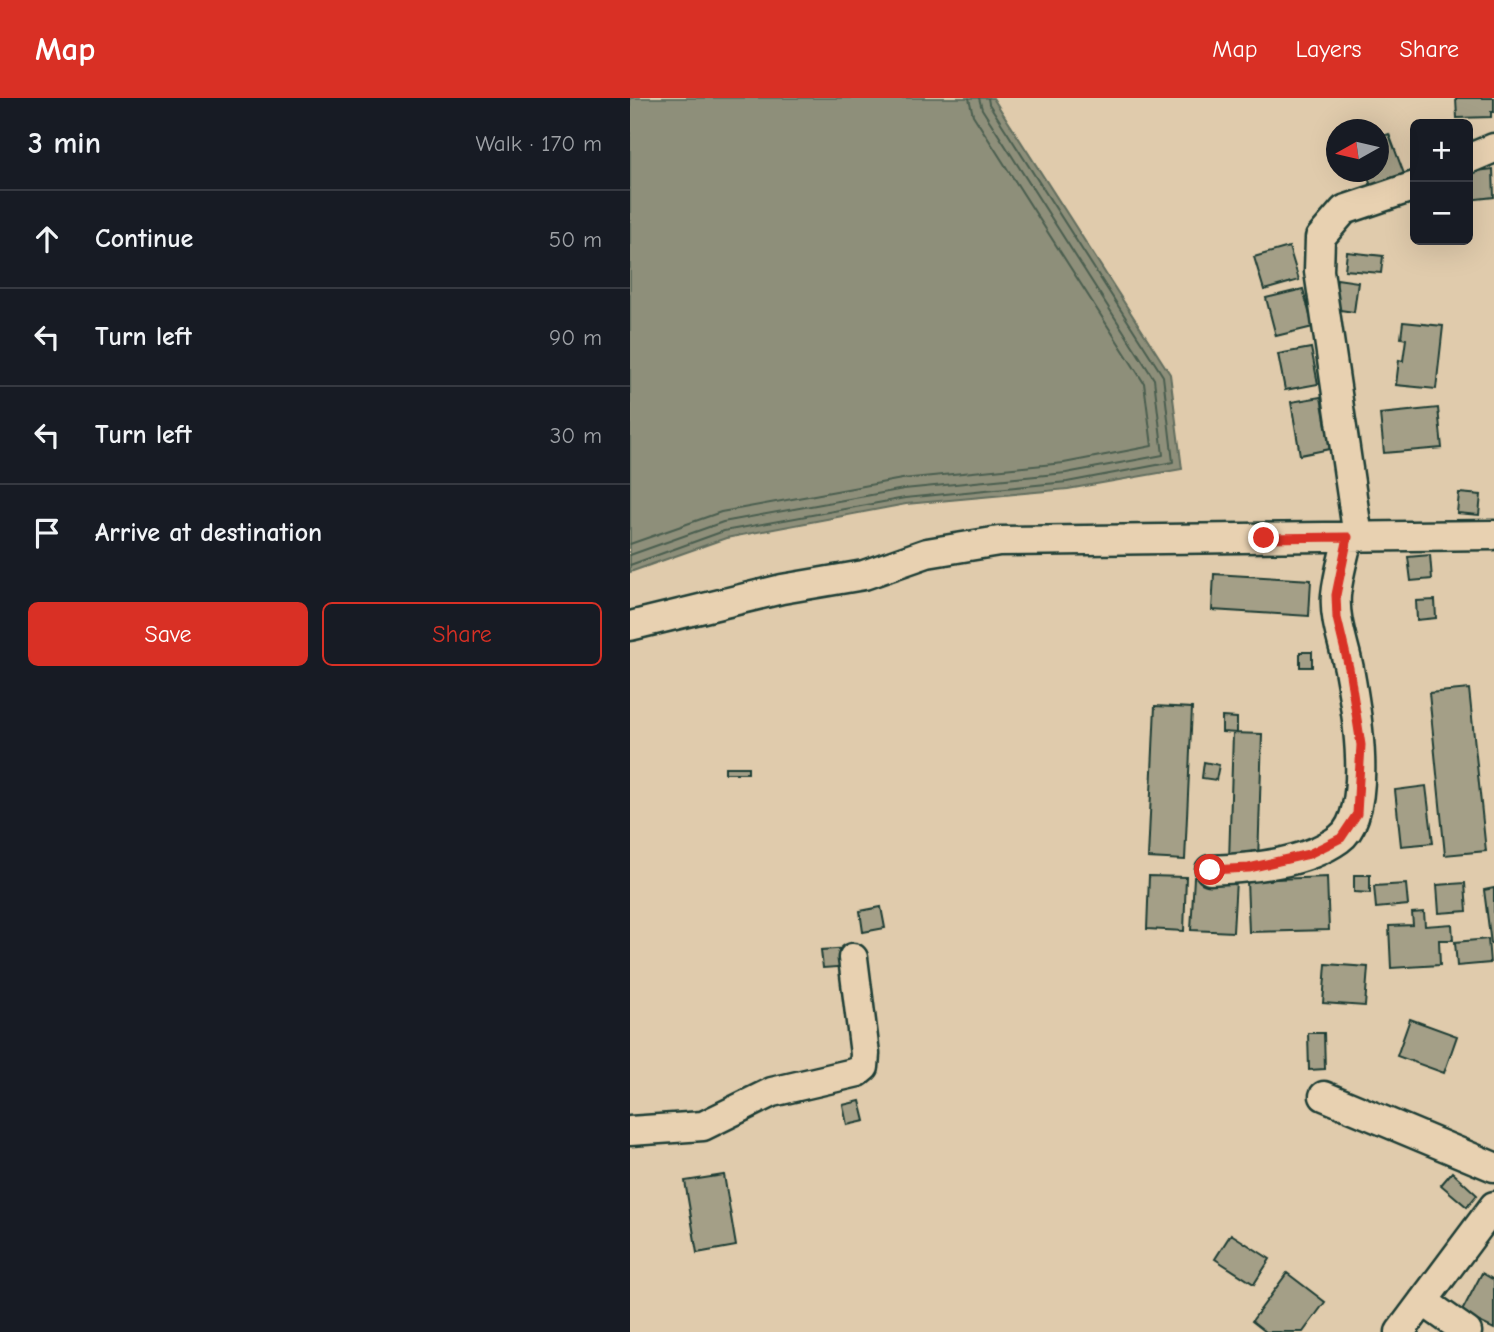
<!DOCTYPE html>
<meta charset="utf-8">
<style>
body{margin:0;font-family:"Comic Neue",sans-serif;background:#20242c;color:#f1f3f6}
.controls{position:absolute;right:21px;top:21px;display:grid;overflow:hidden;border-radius:10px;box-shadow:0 7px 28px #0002}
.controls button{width:63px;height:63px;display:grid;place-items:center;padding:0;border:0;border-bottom:2px solid #363941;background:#171b24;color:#f1f3f6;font:35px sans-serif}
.compass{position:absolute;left:696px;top:21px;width:63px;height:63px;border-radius:50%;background:#171b24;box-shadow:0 7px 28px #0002;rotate:262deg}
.stop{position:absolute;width:21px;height:21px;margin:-16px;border:5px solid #d93025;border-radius:50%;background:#fff}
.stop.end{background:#d93025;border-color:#fff;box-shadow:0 2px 7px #0008}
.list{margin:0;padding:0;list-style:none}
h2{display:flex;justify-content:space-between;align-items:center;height:91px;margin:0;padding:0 28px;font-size:30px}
h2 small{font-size:23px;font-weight:400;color:#9ea1a6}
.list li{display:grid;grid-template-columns:46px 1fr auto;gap:21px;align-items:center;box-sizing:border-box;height:98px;padding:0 28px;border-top:2px solid #363941}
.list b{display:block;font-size:26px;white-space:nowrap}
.list em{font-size:23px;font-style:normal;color:#9ea1a6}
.actions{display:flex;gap:14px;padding:21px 28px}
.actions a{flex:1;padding:16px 0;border:2px solid #d93025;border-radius:10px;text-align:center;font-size:24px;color:#d93025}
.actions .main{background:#d93025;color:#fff}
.icon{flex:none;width:38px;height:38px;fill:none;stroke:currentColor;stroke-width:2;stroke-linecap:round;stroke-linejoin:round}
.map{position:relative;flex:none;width:864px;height:1234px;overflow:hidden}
header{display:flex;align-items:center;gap:42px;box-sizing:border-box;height:98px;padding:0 35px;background:#d93025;color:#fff}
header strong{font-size:33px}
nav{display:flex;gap:38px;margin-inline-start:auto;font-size:24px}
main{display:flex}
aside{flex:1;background:#171b24}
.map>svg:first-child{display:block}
</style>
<header>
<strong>Map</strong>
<nav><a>Map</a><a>Layers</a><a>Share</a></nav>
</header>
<main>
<aside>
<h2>3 min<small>Walk · 170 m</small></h2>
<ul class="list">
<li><svg class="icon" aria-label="ahead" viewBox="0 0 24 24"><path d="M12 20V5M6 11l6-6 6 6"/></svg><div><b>Continue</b></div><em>50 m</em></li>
<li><svg class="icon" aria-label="left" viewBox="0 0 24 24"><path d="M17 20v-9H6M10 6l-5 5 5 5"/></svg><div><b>Turn left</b></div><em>90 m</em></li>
<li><svg class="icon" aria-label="left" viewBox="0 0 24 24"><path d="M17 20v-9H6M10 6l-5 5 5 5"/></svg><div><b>Turn left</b></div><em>30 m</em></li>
<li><svg class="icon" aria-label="arrive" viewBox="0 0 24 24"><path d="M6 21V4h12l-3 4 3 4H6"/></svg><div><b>Arrive at destination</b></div></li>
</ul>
<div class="actions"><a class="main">Save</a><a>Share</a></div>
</aside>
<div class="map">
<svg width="864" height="1234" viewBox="0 0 864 1234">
<rect width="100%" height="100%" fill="#e0cbac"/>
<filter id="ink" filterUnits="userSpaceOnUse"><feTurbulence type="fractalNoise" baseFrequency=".0143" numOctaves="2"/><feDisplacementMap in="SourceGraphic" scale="14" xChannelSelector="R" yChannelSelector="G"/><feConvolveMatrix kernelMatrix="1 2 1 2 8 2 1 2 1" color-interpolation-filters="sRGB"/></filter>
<g filter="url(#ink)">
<path fill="#8e8f7a" stroke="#626e5e" stroke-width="2" d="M0,0H363L540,276L552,371L438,391L276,406L96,440L0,474Z"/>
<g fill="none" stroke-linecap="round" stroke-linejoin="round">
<path stroke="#4b5e50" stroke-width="2" d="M0,446L91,414L272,381L434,365L522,348L514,285L343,17L339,0
M0,457L93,424L274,391L436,375L533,357L524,281L352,11L349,0
M0,467L94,433L275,400L437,384L543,364L533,278L359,6L358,0"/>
</g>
<path fill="#a49f87" stroke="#1f3d34" stroke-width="2" d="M826,0H864V14H861V19L827,20Z
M759,36L774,76L741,88L736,74H748V40Z
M863,71L864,99L838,102V74Z
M659,149L669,182L634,192L624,159Z
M717,154L753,158L751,175L715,172Z
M707,181L728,184L724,214L703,211Z
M673,191L683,229L646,238L636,200Z
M773,224L813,228L806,291L766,287L769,262L773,263L776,241L771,240Z
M681,250L688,286L655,292L648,256Z
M691,299L700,351L670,357L661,304Z
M808,310L812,350L754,355L750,316Z
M829,395L851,397L849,417L827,415Z
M800,457L802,481L781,483L778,459Z
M584,476L681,482L679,518L582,512Z
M805,502L806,520L787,522L786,503Z
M670,554H682V569H670Z
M839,591L856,753L815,757L799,595Z
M525,608L562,610L555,762L518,760Z
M592,619L607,620V635L592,634Z
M603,635L632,636L628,764L599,763Z
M574,664L589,667L586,682L572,680Z
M95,669H118V675H95Z
M796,688L803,745L771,748L765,692Z
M724,777H740V795L724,794Z
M519,778L556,779L554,833L517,831Z
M564,779L606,782L603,834L561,832Z
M697,779L699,832L619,834L617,782Z
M835,785L837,813L809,815L807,787Z
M776,786L778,807L746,810L744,788Z
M864,790V845L861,846L854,792Z
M251,809L255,830L233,834L230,813Z
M794,814L795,828L822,826L823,842H809L810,867L761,870L759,828L783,827L782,815Z
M858,841L860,865L827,868L825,844Z
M220,850L222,868L193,870L191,852Z
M696,866L738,869L735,908L693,905Z
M780,921L827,938L814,975L767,958Z
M678,935H694L695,971L679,972Z
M230,1003L235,1023L217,1027L213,1007Z
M822,1074L847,1097L837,1109L811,1087Z
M94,1077L106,1148L67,1155L55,1083Z
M601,1136L640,1161L624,1186L585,1161Z
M657,1175L695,1204L673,1234H636L622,1223Z
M852,1175L864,1182V1231L831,1215Z"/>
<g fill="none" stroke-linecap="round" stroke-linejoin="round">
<g stroke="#1f3d34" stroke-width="33">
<path id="minor" d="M838,61L864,50
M728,439L689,173L690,140L714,112L785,88
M0,528L152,491L234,477L297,455L369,443L864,437
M580,772C622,770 674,766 709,741C745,716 726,609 719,571C714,546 704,522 706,497C708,477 714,458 718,439
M694,998L864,1069
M0,1033L73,1028L142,994L228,974L234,969L235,956L223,860
M793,1203L837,1234
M770,1234L864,1108"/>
</g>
<use href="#minor" stroke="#e8d1b1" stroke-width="28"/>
</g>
</g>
<g fill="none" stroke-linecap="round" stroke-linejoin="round" filter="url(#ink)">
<path stroke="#d93025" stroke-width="9" d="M580,772L619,770L679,756L711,740L727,716L731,647L719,570L707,520L706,497L718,439L634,440"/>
</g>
</svg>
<div class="controls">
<button>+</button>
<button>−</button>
</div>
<svg class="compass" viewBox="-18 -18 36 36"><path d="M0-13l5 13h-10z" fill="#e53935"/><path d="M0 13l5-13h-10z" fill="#9ea1a6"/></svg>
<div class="stop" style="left:580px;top:772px"></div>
<div class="stop end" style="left:634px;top:440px"></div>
</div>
</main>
